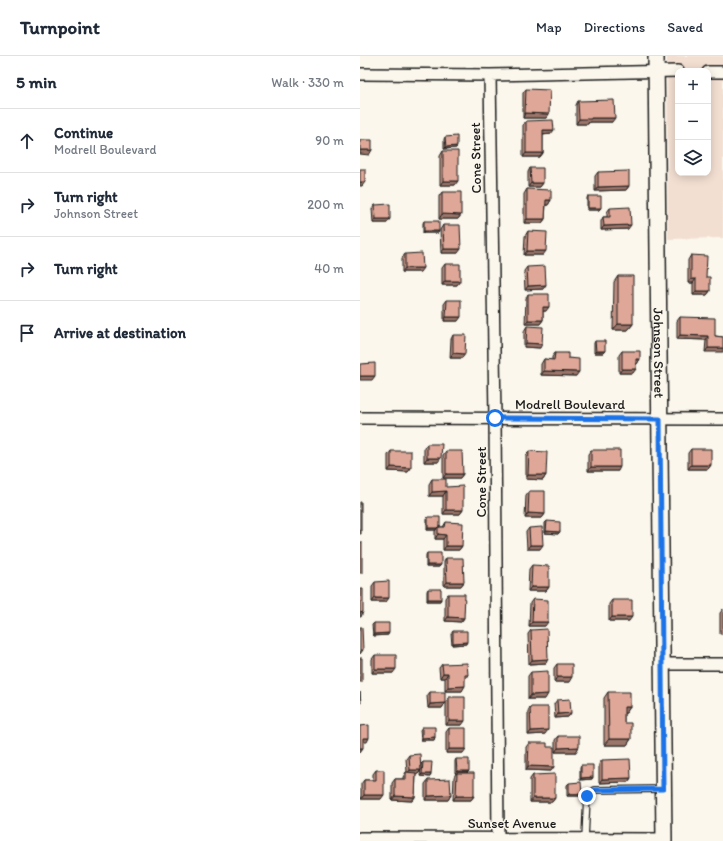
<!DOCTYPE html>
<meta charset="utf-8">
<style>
body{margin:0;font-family:Itim,sans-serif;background:#f2f2f3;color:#1f2937}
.controls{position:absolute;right:12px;top:12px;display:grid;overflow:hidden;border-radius:8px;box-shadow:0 2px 10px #0003}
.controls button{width:36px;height:36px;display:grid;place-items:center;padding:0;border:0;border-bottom:1px solid #e0e1e3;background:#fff;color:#1f2937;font:20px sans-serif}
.stop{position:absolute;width:12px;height:12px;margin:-9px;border:3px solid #1a73e8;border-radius:50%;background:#fff}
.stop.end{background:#1a73e8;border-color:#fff;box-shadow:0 1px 4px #0008}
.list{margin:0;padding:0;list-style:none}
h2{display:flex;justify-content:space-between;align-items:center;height:52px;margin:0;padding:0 16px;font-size:17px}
h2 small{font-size:13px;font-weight:400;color:#747a83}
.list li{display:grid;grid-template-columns:26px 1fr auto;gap:12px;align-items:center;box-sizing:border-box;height:64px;padding:0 16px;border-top:1px solid #e0e1e3}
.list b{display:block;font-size:15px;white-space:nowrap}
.list p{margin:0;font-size:13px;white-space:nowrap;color:#747a83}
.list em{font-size:13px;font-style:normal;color:#747a83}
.icon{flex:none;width:22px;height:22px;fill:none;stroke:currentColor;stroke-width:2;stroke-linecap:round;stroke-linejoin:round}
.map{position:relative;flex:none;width:363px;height:785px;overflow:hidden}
header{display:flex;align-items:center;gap:24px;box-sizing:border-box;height:56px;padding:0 20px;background:#fff;border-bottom:1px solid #e0e1e3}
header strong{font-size:19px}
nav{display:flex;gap:22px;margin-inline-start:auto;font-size:14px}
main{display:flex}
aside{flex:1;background:#fff}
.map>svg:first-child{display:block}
</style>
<header>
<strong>Turnpoint</strong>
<nav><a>Map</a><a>Directions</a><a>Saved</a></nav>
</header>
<main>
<aside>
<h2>5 min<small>Walk · 330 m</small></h2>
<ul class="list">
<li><svg class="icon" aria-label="ahead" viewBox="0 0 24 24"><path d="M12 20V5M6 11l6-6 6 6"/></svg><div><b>Continue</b><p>Modrell Boulevard</p></div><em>90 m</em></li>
<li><svg class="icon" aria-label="right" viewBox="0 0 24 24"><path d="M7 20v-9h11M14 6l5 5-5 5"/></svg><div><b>Turn right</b><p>Johnson Street</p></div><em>200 m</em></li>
<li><svg class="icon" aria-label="right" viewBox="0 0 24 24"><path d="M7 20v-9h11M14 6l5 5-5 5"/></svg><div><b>Turn right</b></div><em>40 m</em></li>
<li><svg class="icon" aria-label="arrive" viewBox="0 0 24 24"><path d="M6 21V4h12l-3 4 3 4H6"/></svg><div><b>Arrive at destination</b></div></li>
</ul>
</aside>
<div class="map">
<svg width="363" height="785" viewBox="0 0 363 785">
<rect width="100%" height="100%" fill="#fbf7ec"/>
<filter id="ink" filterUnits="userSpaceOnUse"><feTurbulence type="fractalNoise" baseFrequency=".025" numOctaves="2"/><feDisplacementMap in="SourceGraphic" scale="8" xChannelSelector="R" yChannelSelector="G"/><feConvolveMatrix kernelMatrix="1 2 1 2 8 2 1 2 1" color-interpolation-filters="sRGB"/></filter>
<g filter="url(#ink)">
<path fill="#f3dfd2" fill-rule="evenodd" d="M307,0H363V182L308,183ZM318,15H348V117H318Z"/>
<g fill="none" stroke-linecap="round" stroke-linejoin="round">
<g stroke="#1c1c1c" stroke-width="8">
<path id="lane" d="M225,783L227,740L235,734L302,733"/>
</g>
<g stroke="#1c1c1c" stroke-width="14">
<path id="street" d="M348,16H363
M0,18L130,19L318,15
M130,19L135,362L138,785
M0,362L363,363
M302,608H363
M0,782L304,783"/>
</g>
<g stroke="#1c1c1c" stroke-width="18">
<g id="secondary">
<path id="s1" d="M296,0L304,785"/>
</g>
</g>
<use href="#lane" stroke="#fbf7ec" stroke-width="5.5"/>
<use href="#street" stroke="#fbf7ec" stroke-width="11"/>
<use href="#secondary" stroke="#fbf7ec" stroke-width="15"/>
</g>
<path fill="#c09082" stroke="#1c1c1c" d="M166,33L189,58L186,62H163V37Z
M218,45L252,66H229L228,68H216V49Z
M166,65L191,78L183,79V97L180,101H163V69Z
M85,81L97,90L96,92L84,93V83Z
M83,95L95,129H80V100Z
M170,112L183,127L180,131H168V116Z
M238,116L269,130L266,134L235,135V120Z
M167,133L191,144L188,149H186L185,163L182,167H164V138Z
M82,136L101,159L98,163H79V140Z
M228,140L239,154H227V142Z
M15,149L27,167H13L12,153Z
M250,152L268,173L241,174V165L243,161H247V156Z
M64,165L79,175L78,177H63V167Z
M83,169L98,197H81L80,174Z
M168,175L183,199H164L165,180Z
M45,198L60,216H42V202Z
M331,199L346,221L350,235L347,239H333V227H328V204Z
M85,208L100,225L97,229H82V212Z
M167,211L183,233L165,234L164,215Z
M258,220L273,268L268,274H253L254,226Z
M168,238L186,255H183V264L180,268H165L166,242Z
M87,244L98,265H84V248Z
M320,261L355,280L363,281L345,296L346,284L317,283V265Z
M167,270L180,292L164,291V275Z
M93,279L105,298L102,302H90L91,283Z
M235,285L245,295L243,297H234V287Z
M262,295L280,303L277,308H276L273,317H259V299Z
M195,297L208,302L216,320L181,319V308L184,303L192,304V301Z
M67,388L78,406H64V392Z
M331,393L351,409L348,413H328V397Z
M231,394L258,415H228V398Z
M31,395L51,412L48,416L28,415V399Z
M86,395L103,418L100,422H83V399Z
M169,395L186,419L183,424L166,423V400Z
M72,423L86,431L103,454L100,458H83V440H69V428Z
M169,435L185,458L182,462H165L166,439Z
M68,461L80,471H83L86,466L102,490L99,494H83V483H75V475L76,474H67V463Z
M187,465L198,478L185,477V467Z
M169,472L180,493H167L166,476Z
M67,497L81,509L79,511H66V499Z
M86,502L104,526L101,530H84V506Z
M172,509L189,531L186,535H168L169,513Z
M15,526L26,546H12V530Z
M68,533L81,543L80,545H67V535Z
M88,538L104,562L101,566L85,565V542Z
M173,543L185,570H169L170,547Z
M252,544L269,565H249V548Z
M363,553V578H360V557Z
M14,567L28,579L13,580L12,569Z
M171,574L186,607L169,608L168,578Z
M93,575L106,588L92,589L91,578Z
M15,599L33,617H12V603Z
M82,608L108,619L105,623L102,635H85V622H80L79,612Z
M197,608L209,626H194V612Z
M171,616L185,643H168V620Z
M70,636L85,647L82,652H68L67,640Z
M248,636L270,651L266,657H264V667L271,683L267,689H244V642Z
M89,641L102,669H86V646Z
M197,644L211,657L208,661L195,662L194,648Z
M170,651L185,678L168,679V655Z
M62,671L75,681L74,684H61L60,674Z
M89,672L103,697H86V676Z
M198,680L216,696H195V684Z
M169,687L187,691L191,715L166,714V691Z
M49,699L61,714L58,718H56L55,741L52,745L32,744V727L35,723H43V721L46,716H47L46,703Z
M96,703L109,715L107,717L114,740L111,744H93L94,721L96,717H95V705Z
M242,704L271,722L268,726L239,727V708Z
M63,706L70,721L60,720L61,708Z
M221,709L233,721L232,723L220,724V711Z
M16,714L21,743H1V728L4,724H13V718Z
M173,719L195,742L192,746H170V723Z
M68,724L91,739L88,744H65V728Z
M209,727L220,740H207V729Z"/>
<path fill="#9c756a" stroke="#1c1c1c" d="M165,57L189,58L186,62H163Z
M231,62H255L252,66H229L228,68H216L219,63Z
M183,74H194L191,78L180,79Z
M97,90L96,92L84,93L86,91Z
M0,94H12L9,99L0,98Z
M166,97H183L180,101H163Z
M83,125H98L95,129H80Z
M0,126H5L2,130H0Z
M171,127H183L180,131H168Z
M269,130L266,134L235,135L238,131Z
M186,144H191L188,149H183Z
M228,152H241L239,154H227Z
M82,158L101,159L98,163H79Z
M16,163H30L27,167H13Z
M167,163H185L182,167H164Z
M271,169L268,173L241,174L244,170Z
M64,175H79L78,177H63Z
M84,193H101L98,197H81Z
M167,195H186L183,199H164Z
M45,212H63L60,216H42Z
M331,223H336L333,227H328Z
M85,225H100L97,229H82Z
M186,229L183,233L165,234L168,230Z
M336,235H350L347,239H333Z
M183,251H189L186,255H180Z
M86,261H101L98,265H84Z
M168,264H183L180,268H165Z
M258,268H273L268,274H253Z
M320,279L348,280L346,284L317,283Z
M166,287L182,288L180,292L164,291Z
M348,292H363V296H345Z
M236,295H245L243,297H234Z
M93,297L105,298L102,302H90Z
M276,303H280L277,308H273Z
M262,313H276L273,317H259Z
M184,315L219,316L216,320L181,319Z
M0,320H15L12,324H0Z
M67,402H81L78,406H64Z
M331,409H351L348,413H328Z
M31,411L51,412L48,416L28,415Z
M231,411H260L258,415H228Z
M86,418H103L100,422H83Z
M168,419H186L183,424L166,423Z
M86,435L83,440H69L72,436Z
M86,454H103L100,458H83Z
M168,457L185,458L182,462H165Z
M68,472H77L76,474H67Z
M186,475L200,476L198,478L185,477Z
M78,478L86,479L83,483H75Z
M170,489H183L180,493H167Z
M86,490H102L99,494H83Z
M67,509H81L79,511H66Z
M87,526H104L101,530H84Z
M171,531H189L186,535H168Z
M15,542H29L26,546H12Z
M68,543H81L80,545H67Z
M3,556L1,561H0V557Z
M88,561L104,562L101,566L85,565Z
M252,561H272L269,565H249Z
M172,566H188L185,570H169Z
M29,577L28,579L13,580L14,578Z
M107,586L106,588L92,589L93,587Z
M0,594H3L0,598Z
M188,603L186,607L169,608L172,604Z
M15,613H36L33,617H12Z
M83,617H88L85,622H80Z
M197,621H212L209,626H194Z
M105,630L102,635H85L88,631Z
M188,638L185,643H168L171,639Z
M85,647L82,652H68L70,648Z
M264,651H270L266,657H260Z
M211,657L208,661L195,662L198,658Z
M89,665H105L102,669H86Z
M188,674L185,678L168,679L171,675Z
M75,681L74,684H61L62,682Z
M3,682H9L7,686H0Z
M249,683H271L267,689H244Z
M219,691L216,696H195L198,692Z
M0,692H3L0,696Z
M89,693H106L103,697H86Z
M168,710L194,711L191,715L166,714Z
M50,714H61L58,718H47Z
M97,715H109L107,717H95Z
M62,718H71L70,721L60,720Z
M233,721L232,723L220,724L221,722Z
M271,722L268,726L239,727L242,723Z
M209,738H222L220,740H207Z
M4,739H24L21,743H1Z
M91,739L88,744H65L68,740Z
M35,740L55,741L52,745L32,744Z
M96,740H114L111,744H93Z
M173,742H195L192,746H170Z"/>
<path fill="#dfa797" stroke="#1c1c1c" d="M166,33L190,34L189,58L165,57Z
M254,44L255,62H231V63H219L218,45Z
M193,64L194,74H183V97H166V65Z
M97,80V90L86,91L85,81Z
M0,84H12V94H0Z
M83,95H98V125H83Z
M170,112H183V127H171Z
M0,113H5V126H0Z
M269,115V130L238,131V116Z
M167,133L191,134V144H186L185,163H167Z
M82,136H101V159L82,158Z
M228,140H241V152H228Z
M30,148V163H16L15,149Z
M270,151L271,169L244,170L243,161H250V152Z
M64,165H79V175H64Z
M83,169H100L101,193H84Z
M168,175L187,176L186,195H167Z
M62,197L63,212H45V198Z
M331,199L347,200L346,221H350V235H336V223H331Z
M85,208H100V225H85Z
M185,210L186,229L168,230L167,211Z
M258,220H273V268H258Z
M168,238H189V251H183V264H168Z
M87,244H101V261H86Z
M320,261L355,262V280L363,281V292H348V280L320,279Z
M167,270L183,271L182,288L166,287Z
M93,279H106L105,298L93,297Z
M235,285H245V295H236Z
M262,295H280V303H276V313H262Z
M195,297H208V302L219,303V316L184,315V303L194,304Z
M15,307V320H0V308Z
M67,388H82L81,402H67Z
M331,393H351V409H331Z
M231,394H260V411H231Z
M31,395H51V412L31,411Z
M86,395H102L103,418H86Z
M169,395L187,396L186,419H168Z
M72,423H86V431L103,430V454H86V435L72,436Z
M169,435H185V458L168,457Z
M0,446H1V478H0Z
M68,461H80V471H78L77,472H68Z
M187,465L200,466V476L186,475Z
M86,466L103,467L102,490H86V479L78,478V471H85Z
M182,471L183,489H170L169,472Z
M0,486H2V517H0Z
M67,497H81V509H67Z
M86,502H103L104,526H87Z
M172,509L189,510V531H171Z
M29,525V542H15V526Z
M0,533H3V556L0,557Z
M68,533H81V543H68Z
M88,538H105L104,562L88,561Z
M173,543L188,544V566H172Z
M252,544H272V561H252Z
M14,567H29V577L14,578Z
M0,571H2L3,594H0Z
M187,573L188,603L172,604L171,574Z
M93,575H107V586L93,587Z
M15,599H36V613H15Z
M0,602H2V626H0Z
M107,607L108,619H105V630L88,631V617H83L82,608Z
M197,608H212V621H197Z
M188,615V638L171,639V616Z
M0,636L1,647H0Z
M70,636H85V647L70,648Z
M248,636H270V651H264V667H271V683H249Z
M89,641H105V665H89Z
M210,643L211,657L198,658L197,644Z
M170,651H188V674L171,675Z
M9,669V682H3V692H0V670Z
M62,671H75V681L62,682Z
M89,672H106V693H89Z
M198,680H219V691L198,692Z
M169,687H187V691H194V711L168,710Z
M60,698L61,714H50L49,699Z
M96,703H109V715H97Z
M270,703L271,722L242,723V704Z
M63,706H72L71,718H62Z
M221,709H233V721L221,722Z
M16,714H24V739H4V724H16Z
M46,716L56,717L55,741L35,740V723H46Z
M97,717H114V740H96Z
M195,718V742H173V719Z
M90,723L91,739L68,740V724Z
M221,726L222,738H209V727Z"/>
</g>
<g fill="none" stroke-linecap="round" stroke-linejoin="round" filter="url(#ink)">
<path stroke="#1a73e8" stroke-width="5" d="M135,362L300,363L303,733L235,734L227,740"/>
</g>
<g text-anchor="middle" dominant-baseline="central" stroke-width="3" stroke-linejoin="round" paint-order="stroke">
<g font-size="14" fill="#1c1c1c" stroke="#fbf7ec">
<text transform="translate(116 102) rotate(-91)">Cone Street</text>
<text stroke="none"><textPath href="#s1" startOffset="297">Johnson Street</textPath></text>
<text x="210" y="348">Modrell Boulevard</text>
<text transform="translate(121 426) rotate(-90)">Cone Street</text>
<text x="152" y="767">Sunset Avenue</text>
</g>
</g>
</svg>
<div class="controls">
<button>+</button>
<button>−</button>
<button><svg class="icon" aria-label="layers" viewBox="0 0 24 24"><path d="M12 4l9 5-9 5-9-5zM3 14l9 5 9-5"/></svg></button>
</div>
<div class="stop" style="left:135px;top:362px"></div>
<div class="stop end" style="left:227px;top:740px"></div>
</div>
</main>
